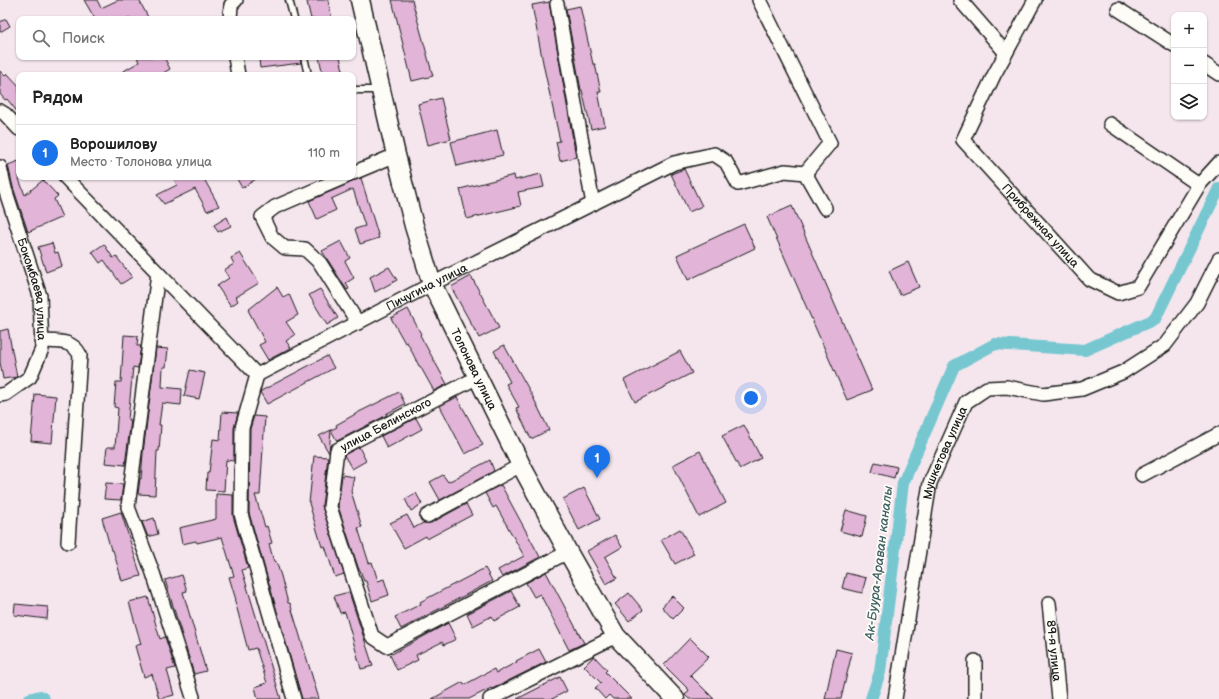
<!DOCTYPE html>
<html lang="ru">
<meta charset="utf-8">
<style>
body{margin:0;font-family:"Balsamiq Sans",sans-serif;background:#f2f2f2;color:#222}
.controls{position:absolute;right:12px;top:12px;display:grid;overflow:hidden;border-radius:8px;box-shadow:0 1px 3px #0004}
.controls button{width:36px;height:36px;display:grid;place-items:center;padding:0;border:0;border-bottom:1px solid #e0e0e0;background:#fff;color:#222;font:20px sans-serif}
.you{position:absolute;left:751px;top:398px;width:14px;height:14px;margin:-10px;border:3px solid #fff;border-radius:50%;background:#1a73e8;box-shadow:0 0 0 6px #1a73e833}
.badge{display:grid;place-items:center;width:26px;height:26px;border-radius:50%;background:#1a73e8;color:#fff;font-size:13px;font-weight:700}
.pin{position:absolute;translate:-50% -33px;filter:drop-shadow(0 1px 2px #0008)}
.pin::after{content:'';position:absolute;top:21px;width:14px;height:12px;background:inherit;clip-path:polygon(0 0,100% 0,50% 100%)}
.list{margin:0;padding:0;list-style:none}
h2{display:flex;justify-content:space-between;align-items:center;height:52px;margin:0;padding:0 16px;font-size:17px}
h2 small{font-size:13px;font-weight:400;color:#767676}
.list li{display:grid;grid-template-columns:26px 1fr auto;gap:12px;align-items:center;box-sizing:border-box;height:56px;padding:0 16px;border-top:1px solid #e0e0e0}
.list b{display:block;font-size:15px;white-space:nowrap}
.list p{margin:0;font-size:13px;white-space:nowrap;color:#767676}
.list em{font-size:13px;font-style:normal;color:#767676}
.icon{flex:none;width:22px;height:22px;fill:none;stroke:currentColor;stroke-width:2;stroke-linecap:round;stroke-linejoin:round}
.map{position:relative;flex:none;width:1219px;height:699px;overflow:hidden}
.search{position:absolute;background:#fff;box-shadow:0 1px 3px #0004;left:16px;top:16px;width:340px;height:44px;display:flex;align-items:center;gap:10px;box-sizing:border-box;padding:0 14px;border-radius:8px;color:#767676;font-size:15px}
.panel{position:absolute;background:#fff;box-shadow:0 1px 3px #0004;left:16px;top:72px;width:340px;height:108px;border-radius:8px}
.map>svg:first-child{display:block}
</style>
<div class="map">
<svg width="1219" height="699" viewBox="0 0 1219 699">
<rect width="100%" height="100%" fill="#f5e6ee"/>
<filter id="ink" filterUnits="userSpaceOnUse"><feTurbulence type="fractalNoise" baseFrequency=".025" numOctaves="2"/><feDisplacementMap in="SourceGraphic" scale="8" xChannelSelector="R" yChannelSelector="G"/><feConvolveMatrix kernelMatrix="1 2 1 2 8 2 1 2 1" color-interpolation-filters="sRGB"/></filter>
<g filter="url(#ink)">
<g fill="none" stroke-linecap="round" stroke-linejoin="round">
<path stroke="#77c7d0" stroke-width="12" d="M29,699L40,696L44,699
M871,699L880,672L903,483L954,366L995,344L1085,350L1155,319L1219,188"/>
</g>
<path fill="#e1b4d8" stroke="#1c1c1c" d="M84,0H97L101,8L118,0H139L149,19H95Z
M314,0H328L332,19H311L307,2Z
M392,0H412L433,76L412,81Z
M549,2L576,157L560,161L556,142L560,141L544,68L532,5Z
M580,6L593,64H595L601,92H598L605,126L591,129L582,90H581L566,9Z
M6,19L10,26L0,32V22Z
M137,57H164L170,69L160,75H117L139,62Z
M280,57H300L301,63L260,68L259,59Z
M319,57H340L344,75H323Z
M0,71L5,76L7,73L19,86V114L7,99L5,100L0,94Z
M441,98L451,139L428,145L418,104Z
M497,130L503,155L457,166L451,142Z
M19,161V179L25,195L43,180L58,196L54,199L62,217L28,232L13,187L8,165Z
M684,169L702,206L689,212L671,174Z
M541,174L544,187L518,192L521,206L467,219L460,189L514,175L515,180Z
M173,177H203L219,206L207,211L195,189L164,204L157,195L177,185Z
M236,177H259L242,188Z
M361,178L379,238L360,244L355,229L365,226L353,189L331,199L336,210L317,219L309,201L348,184L352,181Z
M792,206L872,390L847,400L767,217Z
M227,217L231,226L218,232L214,225Z
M744,224L755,248L688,280L677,255Z
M341,241L350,258L345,261L354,278L346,283L349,289L347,290L322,251Z
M52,243L55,253L58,252L62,266L46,272L38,247Z
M104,244L113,258L116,256L132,277L121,284L104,260L100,263L92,252Z
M240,253L259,283L236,297L238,301L231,306L217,286L229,278L224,270L234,264L231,258Z
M908,262L919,287L900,295L889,271Z
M389,267L397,280L375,292L370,277Z
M471,276L499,328L479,338L451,287Z
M277,287L283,297L289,294L298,315L286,322L295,335L286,341L291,348L268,360L259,345L265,342L248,310Z
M320,289L338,318L327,325L309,295Z
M408,309L421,334L420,335L447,384L434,391L420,366H419L407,342L405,343L391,318Z
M8,329L17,377L3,379L0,362V331Z
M124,335L138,336L137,346H141L138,368L133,367L128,420H131L125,465L105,463L107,447H115L118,408L114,407L116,382H121Z
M504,345L532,395L549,430L531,439L516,408L519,407L506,384L510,382L494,351Z
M156,348L168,349L166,367H163L162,387L182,389L181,405L162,403L159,425H161L159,451H157L155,495L138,494L140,478L141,479L143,453Z
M680,351L692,373L635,402L624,380Z
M327,356L334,368L267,404L260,392L261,391Z
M190,370L205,373L199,399L184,396Z
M399,392L405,404L386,414L387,415L337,441L331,430L329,453L319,436L337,427L336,425L359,412Z
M35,394L56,396L52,443L31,441Z
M457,397L483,445L465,454L440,406Z
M222,412L238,413L234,428V461L226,460L224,491L206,490L207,473H209L213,439L220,440Z
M254,416L265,417L260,495H255L265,527L267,526L272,543L269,544L274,562L276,561L281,576L288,603H290L319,699H302L249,513L250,429Z
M416,418L422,429L387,448L381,436Z
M744,425L761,458L740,469L722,436Z
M359,447L366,461L352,469L344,455Z
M700,451L726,503L699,517L673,465Z
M314,456L328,457L322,506L344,574L335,577L325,546L322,547L309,503Z
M490,460L494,471L440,500L430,482L443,475L448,482Z
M875,462L897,467L894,478L872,472Z
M342,475L354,477L351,491L362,527L358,528L369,563L372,562L378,581L384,579L389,595L372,601L366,581H364L360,570H359L338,506Z
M106,483L123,484L121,500L104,499Z
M501,485L540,557L502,577L498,570L524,556L496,506L493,508L485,493Z
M584,488L600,519L579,530L563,499Z
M416,493L422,504L411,511L405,499Z
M216,494L233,495V516L248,568L242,570L281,699H258L255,687L267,683L256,648L248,650L235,601L236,600L229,577L234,576L222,537L197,543L196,541L182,544L179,528L216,519Z
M466,504L472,515L427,539L426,536L404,548L390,523L407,515L414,528L423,523H431Z
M846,510L867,516L862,537L840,531Z
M121,512L141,576L122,581L113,550H111L102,518Z
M154,518L158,534L148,537L142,522Z
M680,529L694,554L675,564L661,540Z
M615,535L622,547L605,557L617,578L606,584L587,551Z
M485,568L492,581L401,629L395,617L421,604L420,602Z
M546,572L584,643L569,650L540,594L534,597L526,583Z
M846,573L866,578L862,593L842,588Z
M182,575L187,591L183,592L206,671L194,674L165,580Z
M511,591L520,607L494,621L492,616L473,626L467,614Z
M349,592L373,666L361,669L345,612L340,613L334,596Z
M629,593L643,610L629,621L615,604Z
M672,596L684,608L673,619L662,607Z
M148,597L160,639L165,637L175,668L167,670L174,695L159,699L152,674L144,677L135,646L141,644L129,602Z
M15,604L48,607L47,619L14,615Z
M448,623L456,639L444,645L442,642L416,655L418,660L397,670L390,655Z
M690,638L709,657L690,675L714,699H689L685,695L689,690L664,665Z
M539,649L546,662L492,689L491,688L469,699H432L463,682L464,685L494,669L496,673L517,662L516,661Z
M836,649L852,653L841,699H825Z
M594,656L607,670L605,672L632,699H613L609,695L605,699L595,688L601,683L584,666Z
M560,677L567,691L552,699H517Z"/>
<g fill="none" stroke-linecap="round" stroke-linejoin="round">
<g stroke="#1c1c1c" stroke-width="9">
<path id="service" d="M289,0L294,19
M304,57L308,75
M353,90H379"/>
</g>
<g stroke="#1c1c1c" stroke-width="16">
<g id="minor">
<path d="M759,0L830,143L805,173"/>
<path d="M960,0L1006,53"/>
<path id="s1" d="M1035,0L994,75L963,140L1089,279L1118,293L1138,287L1199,185L1219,163"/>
<path d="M557,4L593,204"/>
<path d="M1118,9L1174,45"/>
<path d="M230,19L231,5L236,0"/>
<path d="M235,57L238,75"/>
<path d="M1204,64L1219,74"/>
<path d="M0,111L5,114L19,129"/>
<path d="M1110,124L1199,185"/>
<path id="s2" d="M0,167L5,189L40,296L42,349L30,377L6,394L0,395"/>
<path d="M353,173L396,155"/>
<path d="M65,177L257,375"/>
<path d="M345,177L275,207L262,217L272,237L285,248L305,249L320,263L358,323"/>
<path d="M158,273L128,507L153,573L193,697"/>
<path d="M41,341C57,342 72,339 80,355L68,542"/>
<path id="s3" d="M257,375L432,284L674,163L714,154L726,162L738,184L785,171L805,173L825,208"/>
<path d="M257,375L242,428L241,514L294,699"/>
<path d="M478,377L337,450L330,507L372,636L387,646L568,552"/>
<path d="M1142,475L1219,434"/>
<path d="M427,516L521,465"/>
<path id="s4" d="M1049,603L1059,699"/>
<path d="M490,699L616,636"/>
<path id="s5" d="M895,699L930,483L966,402L987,388L1007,387L1043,394L1082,389L1123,372L1165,345L1197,303L1219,259"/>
<path d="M975,699V661"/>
</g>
</g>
<g stroke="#1c1c1c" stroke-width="21">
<g id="secondary">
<path id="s6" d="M360,0L396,155L414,226L432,284L521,465L568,552L616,636L675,699"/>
</g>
</g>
<use href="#service" stroke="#fdfcf7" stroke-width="6"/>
<use href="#minor" stroke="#fdfcf7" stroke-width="13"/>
<use href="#secondary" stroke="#fdfcf7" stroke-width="18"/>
</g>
</g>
<g text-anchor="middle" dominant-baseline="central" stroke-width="3.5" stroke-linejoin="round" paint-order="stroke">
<g font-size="12" fill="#1c1c1c" stroke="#fdfcf7">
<text stroke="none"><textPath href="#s1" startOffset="273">Прибрежная улица</textPath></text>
<text stroke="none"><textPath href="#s3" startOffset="191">Пичугина улица</textPath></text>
<text stroke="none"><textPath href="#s2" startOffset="127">Бокомбаева улица</textPath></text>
<text stroke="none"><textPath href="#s6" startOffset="388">Толонова улица</textPath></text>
<text transform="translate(386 425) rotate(-28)">улица Белинского</text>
<text stroke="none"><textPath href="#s5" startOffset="252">Мушкетова улица</textPath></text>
<text stroke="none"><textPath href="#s4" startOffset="48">89-я улица</textPath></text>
</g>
<g font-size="13" font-style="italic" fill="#406064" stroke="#fdfcf7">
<text transform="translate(879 563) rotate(-83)">Ак-Буура-Араван каналы</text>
</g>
</g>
</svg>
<div class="controls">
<button>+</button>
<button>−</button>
<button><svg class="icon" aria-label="layers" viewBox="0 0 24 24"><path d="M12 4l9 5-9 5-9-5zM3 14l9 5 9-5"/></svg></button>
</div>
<div class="you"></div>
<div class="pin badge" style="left:597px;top:478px">1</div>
<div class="search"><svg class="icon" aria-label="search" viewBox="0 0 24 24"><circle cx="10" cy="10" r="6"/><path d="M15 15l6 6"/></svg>Поиск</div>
<section class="panel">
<h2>Рядом<small></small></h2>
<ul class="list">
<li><span class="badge">1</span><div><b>Ворошилову</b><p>Место · Толонова улица</p></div><em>110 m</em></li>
</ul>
</section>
</div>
